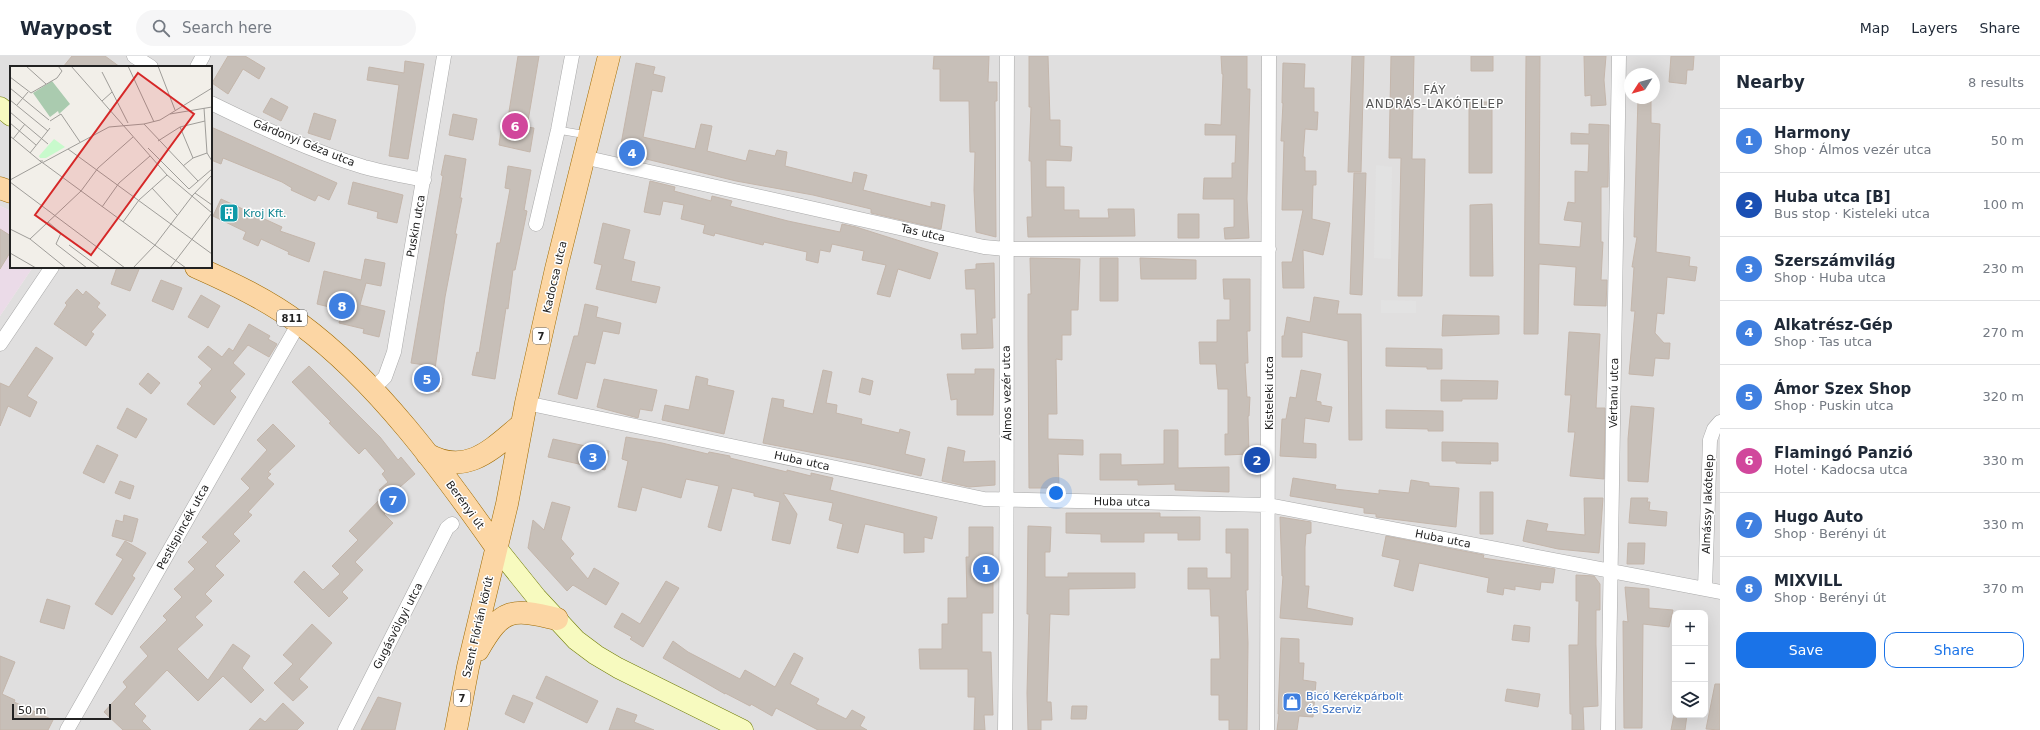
<!DOCTYPE html>
<meta charset="utf-8">
<style>
body{margin:0;font-family:"DejaVu Sans",sans-serif;background:#f6f6f7;color:#1f2937}
.controls{position:absolute;right:12px;bottom:12px;display:grid;overflow:hidden;border-radius:8px;box-shadow:0 4px 16px #0002}
.controls button{width:36px;height:36px;display:grid;place-items:center;padding:0;border:0;border-bottom:1px solid #e0e1e3;background:#fff;color:#1f2937;font:20px sans-serif}
.compass{position:absolute;left:1624px;top:12px;width:36px;height:36px;border-radius:50%;background:#fff;box-shadow:0 4px 16px #0002;rotate:234deg}
.scale{position:absolute;left:12px;bottom:10px;width:99px;box-sizing:border-box;padding-left:4px;border:2px solid #222;border-top:0;font-size:11px;line-height:14px;white-space:nowrap;color:#222;-webkit-text-stroke:3px #fff;paint-order:stroke}
.you{position:absolute;left:1056px;top:437px;width:14px;height:14px;margin:-10px;border:3px solid #fff;border-radius:50%;background:#1a73e8;box-shadow:0 0 0 6px #1a73e833}
.badge{display:grid;place-items:center;width:26px;height:26px;border-radius:50%;background:#1a73e8;color:#fff;font-size:13px;font-weight:700}
.pin{position:absolute;translate:-50% -50%;border:2px solid #fff;box-shadow:0 1px 4px #0006}
.list{margin:0;padding:0;list-style:none}
h2{display:flex;justify-content:space-between;align-items:center;height:52px;margin:0;padding:0 16px;font-size:17px}
h2 small{font-size:13px;font-weight:400;color:#747a83}
.list li{display:grid;grid-template-columns:26px 1fr auto;gap:12px;align-items:center;box-sizing:border-box;height:64px;padding:0 16px;border-top:1px solid #e0e1e3}
.list b{display:block;font-size:15px;white-space:nowrap}
.list p{margin:0;font-size:13px;white-space:nowrap;color:#747a83}
.list em{font-size:13px;font-style:normal;color:#747a83}
.actions{display:flex;gap:8px;padding:12px 16px}
.actions a{flex:1;padding:9px 0;border:1px solid #1a73e8;border-radius:12px;text-align:center;font-size:14px;color:#1a73e8}
.actions .main{background:#1a73e8;color:#fff}
.icon{flex:none;width:22px;height:22px;fill:none;stroke:currentColor;stroke-width:2;stroke-linecap:round;stroke-linejoin:round}
.map{position:relative;flex:none;width:1720px;height:674px;overflow:hidden}
header{display:flex;align-items:center;gap:24px;box-sizing:border-box;height:56px;padding:0 20px;background:#fff;border-bottom:1px solid #e0e1e3}
header strong{font-size:19px}
nav{display:flex;gap:22px;margin-inline-start:auto;font-size:14px}
.search{width:280px;height:36px;background:#f6f6f7;display:flex;align-items:center;gap:10px;box-sizing:border-box;padding:0 14px;border-radius:22px;color:#747a83;font-size:15px}
main{display:flex}
aside{flex:1;background:#fff}
.map>svg:first-child{display:block}
</style>
<header>
<strong>Waypost</strong>
<div class="search"><svg class="icon" aria-label="search" viewBox="0 0 24 24"><circle cx="10" cy="10" r="6"/><path d="M15 15l6 6"/></svg>Search here</div>
<nav><a>Map</a><a>Layers</a><a>Share</a></nav>
</header>
<main>
<div class="map">
<svg width="1720" height="674" viewBox="0 0 1720 674">
<rect width="100%" height="100%" fill="#f2efe9"/>
<path fill="#e0dfdf" fill-rule="evenodd" d="M0,0H1720V674H0V260L33,211H211V11H11V155L0,150ZM1630,18H1654V42H1630ZM1675,557H1705V659H1675Z"/>
<path fill="#ebdbe8" d="M0,150L11,155V211H33L0,260Z"/>
<path fill="#e2e2e2" d="M1376,109L1392,111L1391,203L1374,202Z
M1381,244L1416,245V257H1381Z"/>
<path fill="#c7bfb8" stroke="#c4b6ab" d="M72,0H105L120,11H63Z
M228,0H245L265,12L259,23L243,13L228,38L212,27Z
M518,0H539L527,71L534,72L530,96L499,89L502,67L507,68Z
M934,0H989L988,26H997V45H995L996,181L976,176L974,134L975,96H970L969,45H940V13H933Z
M1029,0H1048L1050,64H1060V90L1072,91L1071,105L1046,104V131H1064V154H1079V162H1109L1108,153H1134L1135,180L1028,181L1027,161H1032L1031,105H1029L1031,51H1029Z
M1221,0H1247V33H1250L1247,143L1249,182L1225,183L1224,172L1234,171V143H1203L1204,122H1232V107H1235L1236,79H1205V68L1221,69L1223,18H1222Z
M1352,0H1364L1361,116H1348Z
M1391,0H1414L1412,103H1425L1422,240H1398L1401,102H1389Z
M1471,0H1493V15H1471Z
M1526,0H1540L1539,188L1580,191L1582,166L1564,164L1568,146L1575,147V115L1588,116L1589,88H1571V77L1589,78V68L1609,69L1608,131H1601V186H1603L1601,224H1607L1606,250L1574,249L1576,211L1539,208L1538,278H1524Z
M1584,0H1606L1604,24L1606,49L1591,50V39L1585,40Z
M1671,0H1694L1693,14H1687L1686,28L1669,26Z
M405,5L424,8L408,103L389,100L399,29L367,24L369,11L404,17Z
M636,7L655,11L653,18L665,21L662,36L652,34L643,81L695,93L701,68L712,70L707,95L746,105L749,94L775,100L777,94L787,96L785,110L852,127L854,116L867,119L863,134L931,151V146L945,149L941,173L871,157V153L813,139L736,125L638,101V102L619,99Z
M1283,7L1305,8L1304,32H1314V56H1318L1317,74L1305,73L1303,101H1305V115H1316V129H1313L1312,163L1330,167L1323,199L1303,194L1304,232H1283L1282,206H1292L1303,154H1282L1284,85H1281L1283,47H1282Z
M271,42L288,51L281,65L263,56Z
M1638,42H1651V67L1660,68L1656,196L1690,201L1689,210L1697,211L1695,225L1667,221L1664,258L1657,257L1655,277L1664,287H1670L1669,303L1655,302L1653,320L1629,318L1635,255H1631L1634,211H1632L1637,181H1634Z
M1469,46H1492V117H1469Z
M314,57L336,64L330,84L308,77Z
M453,58L477,63L473,84L449,79Z
M211,71L337,127L329,144L318,139L315,145L291,134L292,132L282,126L223,102L221,108L211,104Z
M445,99L466,103L460,142H462L455,178H457L445,241L434,320L442,322L439,336L421,332L425,309L411,307L443,120L441,119Z
M508,110L531,114L524,154L527,155L515,214H513L508,253L506,252L495,323L472,319L477,296L479,297L497,187H500L510,133L505,132Z
M1354,117H1366L1362,239L1350,238Z
M650,125L675,131L674,135L711,145L712,140L732,145L730,150L788,165L840,176L842,168L856,171L938,197L930,223L898,213L890,241L877,238L886,209L862,204L864,195L832,188L830,196L820,194L818,207L806,204L807,196L764,186L763,189L715,177L714,180L703,177L705,169L681,163L684,149L663,145L660,159L644,156Z
M353,126L403,139L397,167L377,162L378,156L348,148Z
M221,143L282,171L280,175L315,187L309,206L288,198L289,196L261,183L258,190L243,183L246,176L213,160Z
M1492,148L1493,220H1470V149Z
M1178,158H1199V182H1178Z
M603,167L630,174L623,203L635,206L631,225L660,231L656,247L596,233L602,209L594,207Z
M0,173L11,180V195L0,213Z
M1030,202L1080,203L1078,254H1071V279H1062V304L1056,303L1057,358H1048V383L1083,384V399L1058,398L1059,432H1029L1028,279V238H1031Z
M1100,202H1118V245H1100Z
M1140,202L1196,204V223H1141Z
M365,203L385,207L381,230L366,227L360,249L385,255L379,281L363,277L364,273L339,267L342,254L317,248L324,215L361,224Z
M994,207L995,262H992L993,292L962,293L961,278H977L975,233H966L965,214L976,213V208Z
M117,211H140L130,235L111,228Z
M1223,223H1250V275H1247L1248,307H1245L1247,341H1250L1249,360H1248L1249,398L1225,399V378H1228V333H1218L1216,308H1200L1199,286H1217V264H1230V243H1224Z
M161,224L182,232L173,254L152,245Z
M77,233L83,239L86,235L100,247L97,251L106,259L91,276L94,278L86,290L54,268L67,249L65,247Z
M201,239L220,250L208,272L188,261Z
M1314,241L1339,245L1337,258H1361L1362,384H1349L1348,285L1302,276V301H1282V280H1284L1287,261L1310,266Z
M585,248L598,251L596,261L621,267L619,278L603,275L595,308L586,306L577,343L558,338L574,280H578Z
M1443,259L1499,260V278L1442,280Z
M249,268L270,280L268,283L277,288L269,301L248,289L233,307L245,318L230,335L236,341L214,369L187,348L202,330L199,327L212,313L198,301L208,290L222,301L229,292L233,295Z
M1569,276L1600,278L1596,352H1605L1604,423L1570,420L1575,376H1568L1571,339H1565Z
M36,291L53,302L27,340L37,346L30,361L8,350L0,370V327L9,331Z
M1386,292L1442,293V313H1427V311L1386,310Z
M309,310L380,381L398,404L401,401L415,418L400,431L406,437L384,458L393,467L355,506L363,514L342,536L348,542L329,561L294,526L304,515L323,534L340,518L332,510L358,484L349,475L383,440L379,434L388,426L382,418L385,415L365,392L359,398L329,367L331,366L292,326Z
M975,313H994L993,359H957V343L951,344L947,318H975Z
M823,314L832,316L826,347L837,349L836,357L862,363L861,368L899,377L900,373L910,376L905,398L925,403L921,420L866,407L763,387L772,342L784,344L783,351L813,358Z
M1301,314L1321,318L1316,345L1321,346V349L1332,351L1329,366L1305,362L1303,387L1316,388V402L1280,400L1282,363H1286L1290,341L1296,342Z
M148,317L160,327L151,338L139,328Z
M696,320L708,323L707,329L734,335L724,378L662,364L665,349L689,354Z
M862,322L873,325L870,339L859,336Z
M604,323L657,334L652,355L640,353L638,362L597,351Z
M1441,324L1498,325L1497,343H1462V345H1441Z
M1631,350L1654,352L1648,426L1628,425V383Z
M127,352L147,363L136,382L117,372Z
M1386,354L1443,355V375H1428V373L1386,372Z
M273,368L295,390L268,416L271,418L267,422L274,428L248,456L252,459L233,478L240,485L215,510L224,519L205,538L212,545L195,561L203,569L177,593L208,624L233,588L250,600L242,612L264,634L251,647L223,620L198,645L167,614L134,648L146,660L142,665L151,674H123L104,656L127,631L123,626L148,600L140,591L167,564L163,560L182,541L174,533L195,513L188,506L208,486L202,481L250,432L241,423L267,394L257,384Z
M1164,374H1178V412L1229,411V436L1175,434V428L1138,429V424H1100V398H1121V409L1164,408Z
M626,381L662,387L708,398L709,396L730,400V402L787,416V414L811,420V417L833,422L830,434L937,461L932,483L924,481V496L904,497V477L865,468L858,497L837,492L843,468L829,464L833,447L783,437L797,458L790,488L772,484L780,446L754,440V437L732,432L721,475L708,471L719,430L686,423L681,442L642,431L636,455L618,451L628,405L622,403Z
M553,383L609,395L605,414L548,401Z
M1442,386L1498,387V405H1490L1491,408L1456,407V405H1442Z
M97,389L118,399L104,427L83,417Z
M948,391L965,395L963,406L995,405V429L969,431L942,425Z
M1293,422L1336,429L1335,433L1379,438V434L1409,437L1411,424L1429,427V430L1459,432L1456,471L1376,461V458L1364,457V452L1290,440Z
M120,425L134,430L130,443L115,437Z
M1480,436H1493V478H1480Z
M1584,442H1603L1599,497L1558,493L1523,485L1527,464L1548,468L1546,475L1585,479Z
M1631,442H1648L1647,446H1650L1649,454L1667,456L1666,470L1629,467Z
M552,446L570,451L561,483L574,498L570,502L588,523L594,512L619,527L606,549L573,529L567,535L528,492L533,464L544,474Z
M1066,457H1160V461H1200V484H1178V477H1144V486H1101V478L1066,477Z
M124,459L138,463L132,486L112,480L116,464L123,466Z
M1280,461L1311,466V477L1306,478L1305,491V530H1309L1307,552L1353,562L1352,569L1280,562L1283,520H1282Z
M1028,470L1051,471L1050,496H1045V521H1068V517H1135V532L1069,533V559L1050,558L1047,646H1051L1052,664H1041V674H1028L1027,637L1029,558H1027Z
M969,471H993V557H982V596H991L992,629L993,659H984L985,674H974L975,641H968V613H920L919,593H942V568H948V542H967L966,501H969Z
M1226,473H1248V534H1246L1248,587L1247,674H1229V664H1219V639H1211V603H1220L1219,560H1211L1210,533H1188V512H1207V522H1231V497H1226Z
M1386,480L1484,499L1483,502L1555,513L1553,527L1541,526L1540,534L1515,530V534L1504,532L1503,539L1487,536L1489,522L1419,507L1413,535L1394,530L1400,504L1382,500Z
M125,485L146,497L132,520L135,522L112,559L95,548L123,503L116,499Z
M1628,487H1645L1644,508H1627Z
M1576,519L1594,520L1600,528V554H1596V589L1598,650L1583,651L1584,674H1572V658H1570L1569,589H1578L1579,545H1576Z
M666,525L679,532L643,591L630,583L632,581L614,571L622,557L640,568Z
M1625,531L1649,533V552L1673,554L1669,571L1643,568L1642,672H1624L1623,565L1628,566Z
M47,543L70,550L64,573L40,566Z
M312,568L332,587L299,623L308,631L293,645L274,627L293,608L283,599Z
M1514,569L1530,571L1529,586L1512,584Z
M1281,582L1299,583V607H1304L1303,624L1316,626L1313,661L1299,660L1297,674H1277L1279,658H1278Z
M673,585L688,596L740,623L745,614L775,631L794,597L803,602L790,628L819,643L816,648L846,663L852,654L865,661L860,670L867,674H818L776,652L772,660L751,648L750,650L725,637V638L663,602Z
M0,600L15,606L2,638L15,644L14,646L53,664L48,674H0Z
M546,620L598,645L587,667L536,642Z
M1715,628H1720V674L1706,673Z
M1507,633L1540,638L1538,651L1505,645Z
M513,639L533,647L524,667L505,658Z
M378,641L401,647L395,674H361Z
M283,647L304,667L297,674H249L260,662L265,666Z
M1072,650H1087L1086,663H1071Z
M617,652L637,659L634,666L654,674H609Z
M1674,659H1687L1685,674H1671Z"/>
<g fill="none" stroke-linecap="round" stroke-linejoin="round">
<g stroke="#a9a9a9" stroke-width="8">
<path id="lane" d="M558,74L587,79"/>
</g>
<g stroke="#a9a9a9" stroke-width="15">
<path id="street" d="M134,0L151,11
M197,11L203,0
M211,47C260,71 311,95 364,111C383,116 404,120 424,124
M583,101L984,191L1006,193H1269
M536,168L558,74L572,0
M0,288L52,211
M372,334L385,321L394,296L444,0
M526,347L984,443L1268,449L1720,536
M1705,532L1710,384L1714,373L1720,366
M67,674L299,267
M345,674L447,472L452,468
M1005,674C1008,449 1006,225 1007,0
M1267,674L1269,0
M1608,674L1619,0"/>
</g>
<g stroke="#707d05" stroke-width="21">
<path id="secondary" d="M0,51L11,60
M496,491L537,542L576,584L596,599L618,612L743,674"/>
</g>
<g stroke="#a06b00" stroke-width="23">
<path id="primary" d="M0,132L11,136
M196,211C232,227 268,244 300,268C377,325 441,413 496,491
M427,398C467,421 493,392 521,369
M478,594C502,552 511,552 557,563
M456,674L468,611L507,448L526,347L556,213L609,0"/>
</g>
<use href="#lane" stroke="#fff" stroke-width="7"/>
<use href="#street" stroke="#fff" stroke-width="14"/>
<use href="#secondary" stroke="#f7fabf" stroke-width="20"/>
<use href="#primary" stroke="#fcd6a4" stroke-width="22"/>
</g>
<defs>
<g id="building-square" transform="scale(1)"><rect x="-9" y="-9" width="18" height="18" rx="4" fill="#0f9aa8" stroke="#fff"/><path d="M-4-6H4V6H1V3H-1V6H-4ZM-2.5-4.3h1.7v1.8h-1.7ZM.8-4.3h1.7v1.8H.8ZM-2.5-1h1.7V.8h-1.7ZM.8-1h1.7V.8H.8Z" fill="#fff"/></g>
<g id="shop-square" transform="scale(1)"><rect x="-9" y="-9" width="18" height="18" rx="4" fill="#3f7fe0" stroke="#fff"/><path d="M-5-2.5h2.3a2.7 3.5 0 0 1 5.4 0H5L5.5 6h-11ZM-1.5-2.5h3a1.5 2.3 0 0 0-3 0Z" fill="#fff"/></g>
</defs>
<g fill-rule="evenodd">
<use href="#building-square" x="229" y="157"/>
<use href="#shop-square" x="1292" y="646"/>
</g>
<g text-anchor="middle" dominant-baseline="central" stroke-width="3" stroke-linejoin="round" paint-order="stroke">
<g fill="#fff" stroke="#646464" stroke-width="1">
<rect x="277" y="254" width="30" height="16" rx="3"/>
<rect x="533" y="272" width="16" height="16" rx="3"/>
<rect x="454" y="634" width="16" height="16" rx="3"/>
</g>
<g font-size="10" font-weight="bold" fill="#222">
<text x="292" y="262">811</text>
<text x="541" y="280">7</text>
<text x="462" y="642">7</text>
</g>
<g font-size="11" fill="#222" stroke="#fff">
<text transform="translate(304 87) rotate(22)">Gárdonyi Géza utca</text>
<text transform="translate(416 170) rotate(-80)">Puskin utca</text>
<text transform="translate(923 177) rotate(13)">Tas utca</text>
<text transform="translate(555 221) rotate(-77)">Kadocsa utca</text>
<text transform="translate(1007 337) rotate(-91)">Álmos vezér utca</text>
<text transform="translate(1269 337) rotate(-90)">Kisteleki utca</text>
<text transform="translate(1614 337) rotate(-89)">Vértanú utca</text>
<text transform="translate(802 405) rotate(12)">Huba utca</text>
<text transform="translate(1122 446) rotate(1)">Huba utca</text>
<text transform="translate(1708 448) rotate(-88)">Almássy lakótelep</text>
<text transform="translate(465 449) rotate(54)">Berényi út</text>
<text transform="translate(183 471) rotate(-61)">Pestispincék utca</text>
<text transform="translate(1443 483) rotate(11)">Huba utca</text>
<text transform="translate(398 570) rotate(-63)">Gugásvölgyi utca</text>
<text transform="translate(478 571) rotate(-77)">Szent Flórián körút</text>
</g>
<g font-size="11" fill="#0d838f" stroke="#fff" text-anchor="start">
<text x="243" y="157">Kroj Kft.</text>
</g>
<g font-size="11" fill="#366cbe" stroke="#fff" text-anchor="start">
<text x="1306" y="640">Bicó Kerékpárbolt<tspan x="1306" dy="13">és Szerviz</tspan></text>
</g>
<g font-size="12" letter-spacing="1" fill="#555" stroke="#fff">
<text x="1435" y="34">FÁY<tspan x="1435" dy="14">ANDRÁS-LAKÓTELEP</tspan></text>
</g>
</g>
<g transform="translate(10 10)">
<rect width="202" height="202" fill="#f2efe9"/>
<path d="M42,15L60,38L49,48L48,45L40,51L23,27Z" fill="#aacbaf"/>
<path d="M44,73L55,81L36,92H30L29,90Z" fill="#c8facc"/>
<path fill="none" stroke="#9f9d99" stroke-width="1" d="M16,0L36,18M61,0L157,109L202,147M118,0L144,56M148,0L165,44M92,6L118,57M0,11L21,27L47,12L52,5L48,0M0,22L39,54M0,34L38,65M92,35L102,26M7,39L18,26M194,42L197,87L202,95M0,46L38,78M160,48L202,41M40,55L51,48L70,76M0,57L26,79M134,58L188,115M170,61L183,92M0,70L30,95M3,73L15,58M148,75L170,61L195,55M138,82L179,123L202,103M58,83L202,188M20,87L40,62M33,95H30L32,97L99,61L134,58L150,54L202,22M33,97L176,202M173,100L183,92L197,87M0,114L31,97M0,116L115,202M142,122L167,149M185,127L202,139M92,141L109,117L140,90M38,156L51,167L46,178L77,202M113,156L129,134L157,109M0,163L20,173L56,202M20,173L71,125L88,102L123,71M59,179L90,202M0,187L26,202M123,202L145,179L183,129L202,109M160,202L202,147"/>
<path fill="#d62828" fill-opacity="0.15" stroke="#d62828" stroke-width="2" d="M128,7L184,48L81,189L25,149Z"/>
<rect width="202" height="202" fill="none" stroke="#222" stroke-width="2"/>
</g>
</svg>
<div class="controls">
<button>+</button>
<button>−</button>
<button><svg class="icon" aria-label="layers" viewBox="0 0 24 24"><path d="M12 4l9 5-9 5-9-5zM3 14l9 5 9-5"/></svg></button>
</div>
<svg class="compass" viewBox="-18 -18 36 36"><path d="M0-13l5 13h-10z" fill="#e53935"/><path d="M0 13l5-13h-10z" fill="#747a83"/></svg>
<div class="scale">50 m</div>
<div class="you"></div>
<div class="pin badge" style="left:986px;top:513px;background:#3f7fe0">1</div>
<div class="pin badge" style="left:1257px;top:404px;background:#1a4fb4">2</div>
<div class="pin badge" style="left:593px;top:401px;background:#3f7fe0">3</div>
<div class="pin badge" style="left:632px;top:97px;background:#3f7fe0">4</div>
<div class="pin badge" style="left:427px;top:323px;background:#3f7fe0">5</div>
<div class="pin badge" style="left:515px;top:70px;background:#d1479c">6</div>
<div class="pin badge" style="left:393px;top:444px;background:#3f7fe0">7</div>
<div class="pin badge" style="left:342px;top:250px;background:#3f7fe0">8</div>
</div>
<aside>
<h2>Nearby<small>8 results</small></h2>
<ul class="list">
<li><span class="badge" style="background:#3f7fe0">1</span><div><b>Harmony</b><p>Shop · Álmos vezér utca</p></div><em>50 m</em></li>
<li><span class="badge" style="background:#1a4fb4">2</span><div><b>Huba utca [B]</b><p>Bus stop · Kisteleki utca</p></div><em>100 m</em></li>
<li><span class="badge" style="background:#3f7fe0">3</span><div><b>Szerszámvilág</b><p>Shop · Huba utca</p></div><em>230 m</em></li>
<li><span class="badge" style="background:#3f7fe0">4</span><div><b>Alkatrész-Gép</b><p>Shop · Tas utca</p></div><em>270 m</em></li>
<li><span class="badge" style="background:#3f7fe0">5</span><div><b>Ámor Szex Shop</b><p>Shop · Puskin utca</p></div><em>320 m</em></li>
<li><span class="badge" style="background:#d1479c">6</span><div><b>Flamingó Panzió</b><p>Hotel · Kadocsa utca</p></div><em>330 m</em></li>
<li><span class="badge" style="background:#3f7fe0">7</span><div><b>Hugo Auto</b><p>Shop · Berényi út</p></div><em>330 m</em></li>
<li><span class="badge" style="background:#3f7fe0">8</span><div><b>MIXVILL</b><p>Shop · Berényi út</p></div><em>370 m</em></li>
</ul>
<div class="actions"><a class="main">Save</a><a>Share</a></div>
</aside>
</main>
